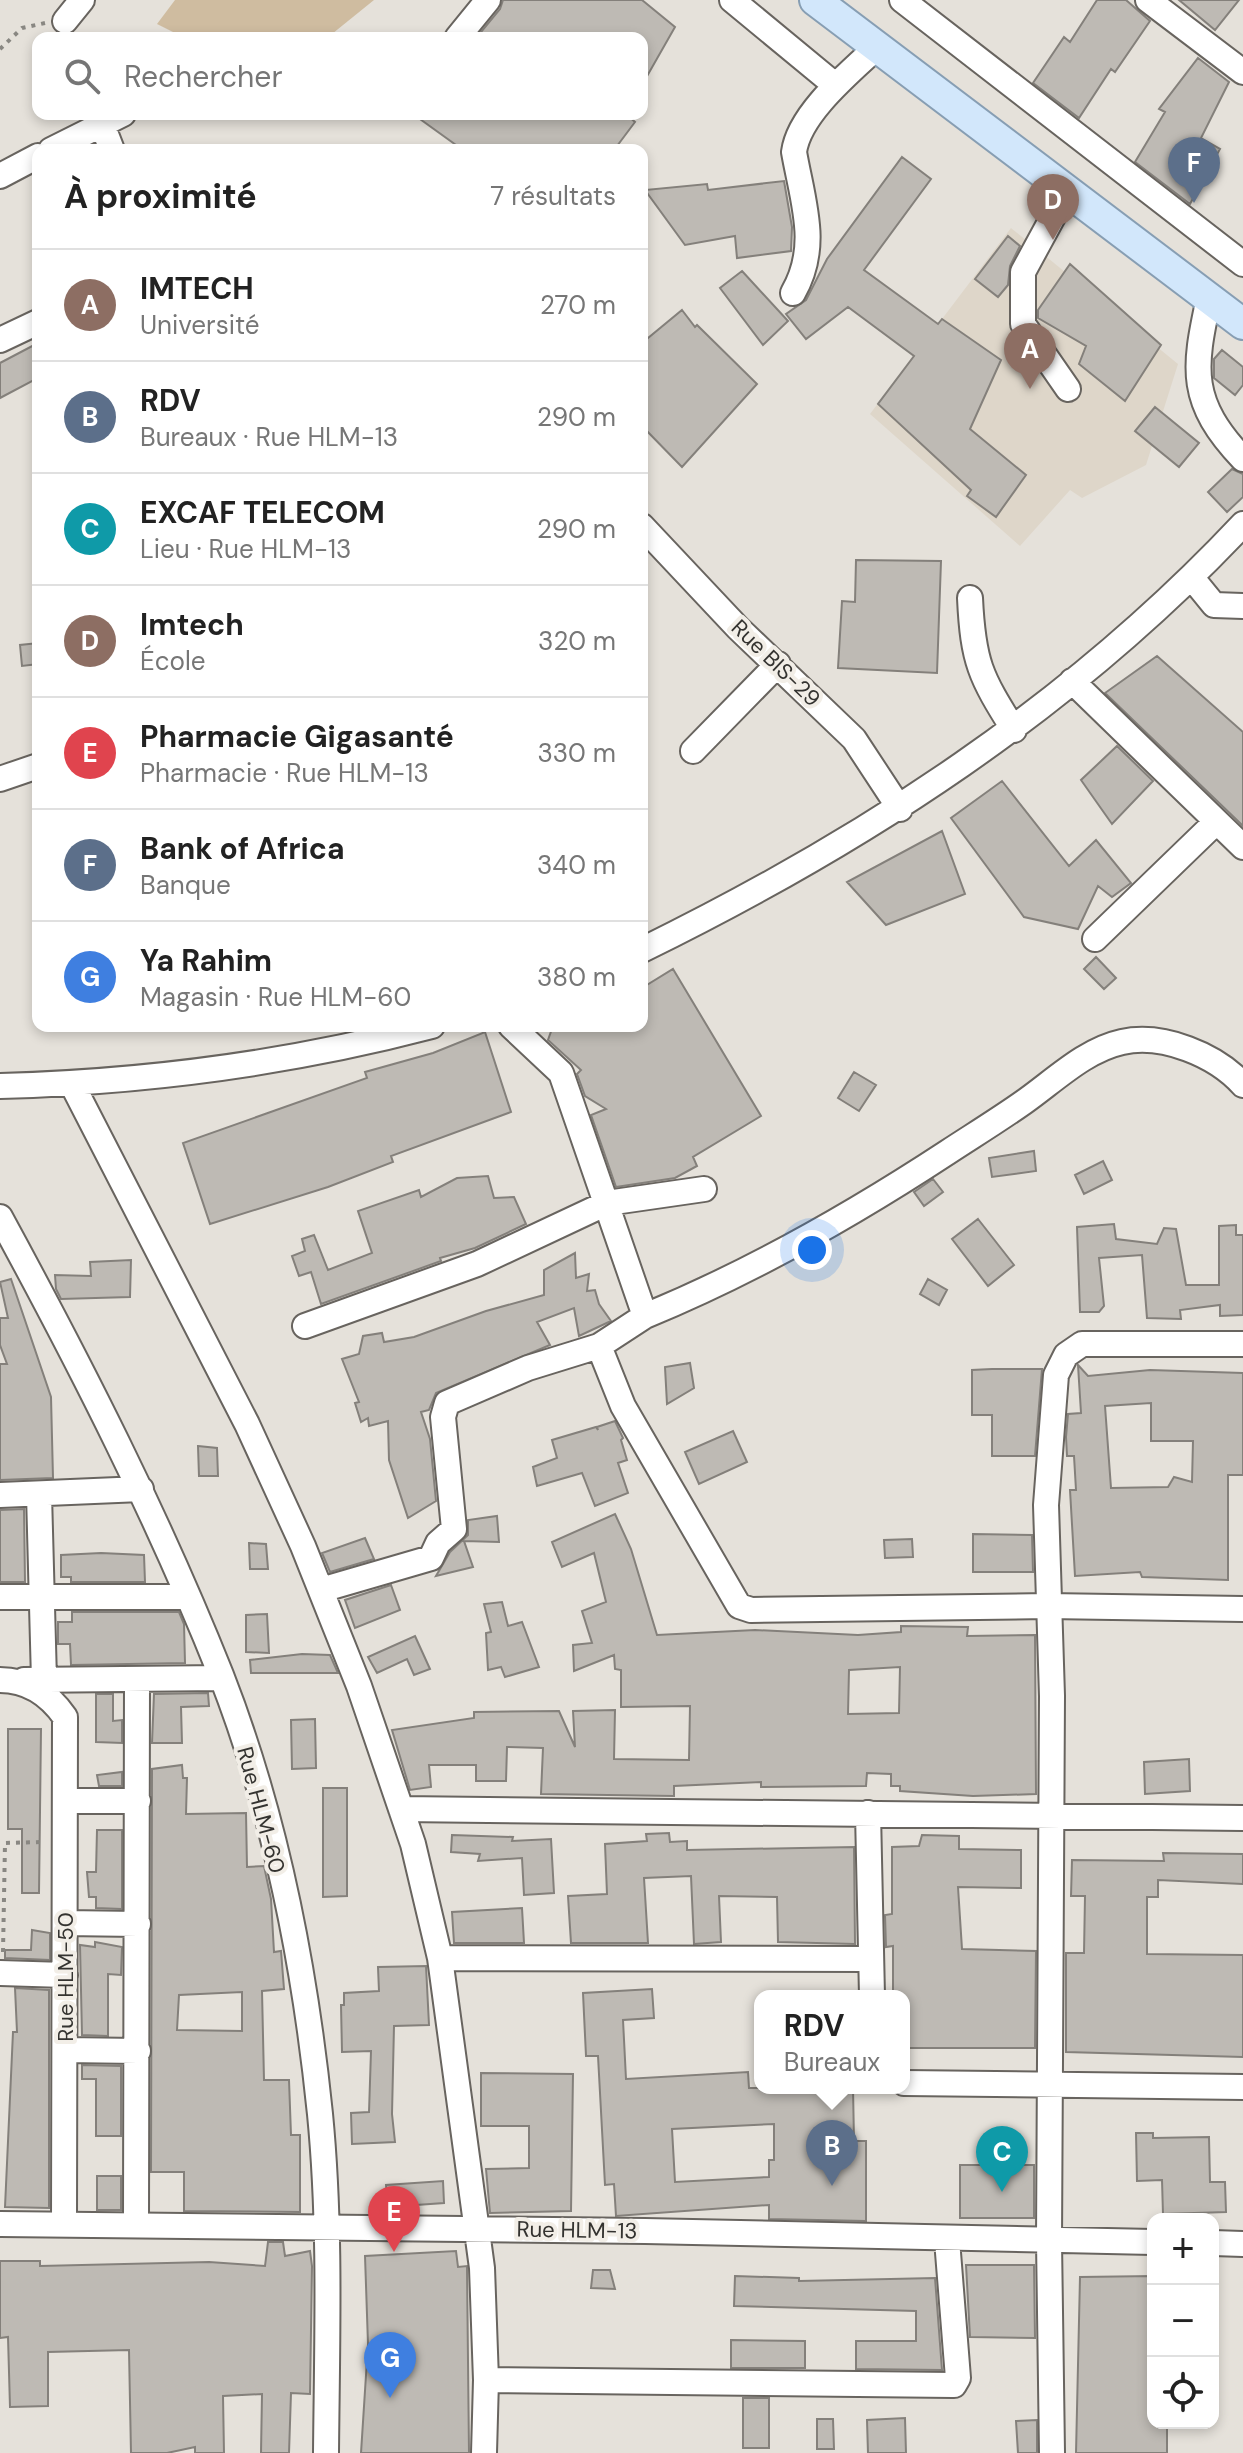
<!DOCTYPE html>
<html lang="fr">
<meta charset="utf-8">
<style>
body{margin:0;font-family:"DM Sans",sans-serif;background:#f6f6f6;color:#222}
.controls{position:absolute;right:24px;bottom:24px;display:grid;overflow:hidden;border-radius:16px;box-shadow:0 4px 12px #0003}
.controls button{width:72px;height:72px;display:grid;place-items:center;padding:0;border:0;border-bottom:2px solid #e0e0e0;background:#fff;color:#222;font:40px sans-serif}
.you{position:absolute;left:812px;top:1250px;width:28px;height:28px;margin:-20px;border:6px solid #fff;border-radius:50%;background:#1a73e8;box-shadow:0 0 0 12px #1a73e833}
.badge{display:grid;place-items:center;width:52px;height:52px;border-radius:50%;background:#2d6ba2;color:#fff;font-size:26px;font-weight:700}
.pin{position:absolute;translate:-50% -66px;filter:drop-shadow(0 2px 4px #0008)}
.pin::after{content:'';position:absolute;top:42px;width:28px;height:24px;background:inherit;clip-path:polygon(0 0,100% 0,50% 100%)}
.popup{position:absolute;left:754px;top:1990px;width:156px;height:104px;box-sizing:border-box;display:grid;place-content:center;border-radius:16px;background:#fff;filter:drop-shadow(0 2px 6px #0005);font-size:26px;white-space:nowrap;color:#767676}
.popup b{font-size:30px;color:#222}
.popup::after{content:'';position:absolute;left:50%;top:100%;margin-left:-16px;border:16px solid transparent;border-top-color:#fff}
.list{margin:0;padding:0;list-style:none}
h2{display:flex;justify-content:space-between;align-items:center;height:104px;margin:0;padding:0 32px;font-size:34px}
h2 small{font-size:26px;font-weight:400;color:#767676}
.list li{display:grid;grid-template-columns:52px 1fr auto;gap:24px;align-items:center;box-sizing:border-box;height:112px;padding:0 32px;border-top:2px solid #e0e0e0}
.list b{display:block;font-size:30px;white-space:nowrap}
.list p{margin:0;font-size:26px;white-space:nowrap;color:#767676}
.list em{font-size:26px;font-style:normal;color:#767676}
.icon{flex:none;width:44px;height:44px;fill:none;stroke:currentColor;stroke-width:2;stroke-linecap:round;stroke-linejoin:round}
.map{position:relative;flex:none;width:1243px;height:2453px;overflow:hidden}
.search{position:absolute;background:#fff;box-shadow:0 4px 12px #0003;left:32px;top:32px;width:616px;height:88px;display:flex;align-items:center;gap:20px;box-sizing:border-box;padding:0 28px;border-radius:16px;color:#767676;font-size:30px}
.panel{position:absolute;background:#fff;box-shadow:0 4px 12px #0003;left:32px;top:144px;width:616px;height:888px;border-radius:16px}
.map>svg:first-child{display:block}
</style>
<div class="map">
<svg width="1243" height="2453" viewBox="0 0 1243 2453">
<rect width="100%" height="100%" fill="#e5e1da"/>
<path fill="#ded6c9" d="M1011,228L1178,364L1146,465L1082,498L1070,490L1020,546L870,414Z"/>
<path fill="#cfbca0" d="M175,0H374L327,38H185L157,24Z"/>
<path fill="#bebab4" stroke="#84807b" stroke-width="2" fill-rule="evenodd" d="M503,0H642L675,27L642,85V38H476L500,9Z
M1097,0H1126L1150,21L1115,72L1111,69L1079,118L1033,83L1064,37L1070,42Z
M1179,0H1239L1215,30Z
M1198,58L1229,82L1201,138L1220,149L1190,204L1135,162L1165,112L1159,109Z
M413,114H626L635,122L614,150H463Z
M902,157L931,179L864,270L938,324L942,319L1001,360L970,429L1026,475L996,517L967,496L971,490L878,404L914,356L848,307L806,339L786,314L806,300L827,259Z
M784,181L792,227L791,251L737,258L735,236L685,245L645,190L707,184L708,190Z
M1008,236L1020,246L1010,266L1008,285L998,297L975,279Z
M1070,264L1161,345L1125,401L1079,364L1086,346L1038,318V310Z
M742,271L788,321L763,345L720,288Z
M682,310L695,327L697,325L757,384L682,467L642,426V343Z
M38,343V378L0,398V363Z
M1222,350L1243,367V385L1235,395L1214,378V359Z
M1155,407L1199,443L1179,467L1135,431Z
M1232,469L1243,474V497L1227,512L1208,492Z
M856,560L941,561L937,673L838,668L842,601L855,602Z
M38,643V664L22,666L20,645Z
M1157,656L1243,732V826L1105,693Z
M1117,746L1153,781L1112,824L1081,780Z
M1002,781L1069,866L1096,840L1131,883L1112,897L1098,886L1078,929L1024,917L951,818Z
M942,831L965,894L886,925L847,882Z
M1096,957L1116,978L1104,989L1084,969Z
M673,969L761,1116L693,1157L697,1166L675,1178L616,1187L591,1115L606,1109L585,1096L577,1074L581,1070L548,1040L553,1026H642V988Z
M485,1032L511,1112L391,1156L393,1162L328,1187L210,1224L183,1143L367,1078L365,1072L433,1053Z
M854,1072L876,1085L859,1111L838,1098Z
M1034,1151L1036,1171L992,1177L989,1158Z
M1103,1161L1112,1180L1084,1194L1075,1175Z
M488,1176L494,1198L514,1197L526,1224L475,1248L440,1258L441,1261L321,1304L311,1272L299,1276L292,1256L305,1251L302,1239L314,1235L328,1270L372,1253L358,1211L419,1190L421,1197L457,1178Z
M933,1179L943,1192L924,1206L914,1192Z
M978,1219L1014,1265L988,1286L952,1239Z
M1114,1224L1116,1239L1157,1244L1164,1228L1176,1229L1186,1285H1219V1226L1236,1225V1235H1243V1315L1220,1316V1305L1180,1310L1181,1319L1147,1318L1142,1255L1099,1258L1104,1306L1099,1312H1080L1077,1227Z
M575,1253L576,1278L589,1274L587,1291L595,1290L599,1304L611,1321L579,1336L574,1308L537,1322L550,1345L436,1393L429,1410L421,1412L430,1439L436,1501L408,1518L389,1460L388,1421L369,1426L368,1418L361,1422L355,1403L359,1402L342,1359L359,1354L363,1336L382,1333L384,1342L414,1337L486,1311L544,1295V1270Z
M131,1260L130,1297L61,1299L56,1289L55,1275L91,1276L90,1262Z
M11,1279L51,1397L53,1478L0,1480V1364H7L0,1345V1318H8L0,1282Z
M928,1279L947,1290L939,1305L920,1294Z
M690,1363L694,1388L667,1404L665,1367Z
M1078,1365L1088,1376L1150,1370L1243,1373V1475H1228V1580L1142,1577L1140,1572L1075,1576L1070,1490H1076L1074,1456H1067L1066,1437L1068,1414L1081,1413ZM1151,1403V1441H1193L1192,1482L1174,1477L1168,1487L1111,1488L1105,1406Z
M992,1369H1042L1035,1456H992V1415H972V1370Z
M615,1421L623,1438L621,1440L627,1460L618,1463L628,1493L595,1506L582,1473L537,1486L533,1467L557,1458L552,1440L596,1427L598,1430L597,1427Z
M733,1431L747,1462L699,1484L685,1452Z
M198,1446L217,1448L218,1476H199Z
M24,1509L25,1582H0V1510Z
M615,1514L631,1549L657,1635L755,1630L858,1635L901,1632V1626L968,1627L967,1636L1035,1635L1036,1794L973,1796L900,1791V1786H891V1774L867,1773L866,1786L761,1787V1782L674,1786V1796L541,1794L543,1748L507,1747L506,1781H476V1765H429L431,1787L410,1790L392,1730L474,1718V1712L559,1711L575,1747L573,1711L615,1710L614,1759L689,1760L690,1706L621,1707V1670L615,1669L614,1655L574,1671L573,1645L592,1643L582,1611L606,1602L594,1553L562,1567L552,1542ZM900,1667L899,1713L848,1714L849,1670Z
M497,1516L499,1542L464,1541L473,1567L436,1576L450,1552L468,1535V1520Z
M973,1534L1032,1535L1033,1572H973Z
M365,1538L374,1559L330,1572L322,1553Z
M912,1539L913,1557L885,1558L884,1540Z
M249,1543L266,1544L268,1569H250Z
M101,1553L144,1555L145,1582H71V1577H61V1555Z
M391,1585L400,1610L355,1628L345,1600Z
M502,1602L508,1626L522,1622L539,1667L505,1677L501,1667L488,1670L486,1633L491,1632L484,1604Z
M72,1612H179L184,1624L185,1663L71,1665L70,1644H58V1622H72Z
M267,1614L269,1653L246,1652V1615Z
M415,1636L430,1669L414,1675L407,1659L377,1673L368,1657Z
M302,1654L330,1655L338,1673H251L250,1660Z
M208,1693L209,1706L181,1707L182,1743H152L154,1694Z
M96,1694H113V1721L122,1720V1743L96,1742Z
M315,1719L316,1768L292,1769L291,1720Z
M8,1729H41L39,1893H22V1829H8Z
M1189,1759L1190,1791L1145,1794L1144,1762Z
M182,1765L183,1778H187L186,1814L246,1813L247,1867L264,1866L271,1899L274,1952L281,1951L284,1989L262,1991L264,2080H289L291,2135H300V2212L184,2211V2172H151L152,1769ZM242,1992V2031L177,2030L179,1995Z
M122,1772V1786H99L97,1775Z
M323,1788H347V1896L323,1897Z
M97,1830H122V1909L96,1908V1897H89L87,1872H96Z
M669,1833L670,1842L687,1841V1850L854,1847L855,1944L778,1942L777,1897L719,1896L721,1942L694,1944L691,1876L644,1878L648,1943H571L568,1896L607,1894L605,1844L647,1841L646,1834Z
M452,1835L513,1837L512,1841L551,1839L554,1893L524,1895L522,1858L478,1861L480,1854L451,1852Z
M922,1835L959,1836V1849L1021,1850V1888L958,1887L962,1949L1036,1951L1035,2048H904V1996H893V1946L886,1947L885,1915L892,1914V1847L919,1846Z
M1163,1853L1243,1854V1884L1158,1880V1897H1147V1954L1243,1955V2057L1066,2052V1953H1084L1085,1896H1071L1072,1860L1164,1861Z
M522,1908L524,1943H454L452,1912Z
M32,1930L50,1933V1960L5,1958V1950H31Z
M95,1942L122,1947L121,1975L108,1974V2036L82,2035L80,1945L95,1947Z
M426,1966L429,2025L394,2026L392,2114L395,2142L352,2144L351,2113L369,2112L371,2051L342,2052L341,2005H344V1993L379,1991L378,1967Z
M15,1988L49,1990V2208L5,2207L13,2032H17Z
M652,1989L654,2018L623,2020L626,2079L748,2072L749,2088H853L854,2141H866V2221L769,2219V2205L616,2216L614,2184L605,2185L598,2056H586L583,1993ZM774,2124V2160H769V2177L675,2182L672,2129Z
M82,2065L121,2066V2136H96V2079H82Z
M481,2073L573,2074L571,2211L490,2213L486,2169L529,2168V2126H481Z
M1136,2133H1153V2138L1209,2137L1210,2182H1225L1226,2212L1163,2214L1162,2180L1137,2181Z
M960,2165H1034V2218H960Z
M97,2176H121V2210H97Z
M443,2181L444,2203L388,2207L386,2185Z
M268,2242H283L285,2256L310,2251L312,2266L310,2394L291,2393L289,2453H261L262,2394L223,2396L224,2453H195V2447L167,2453H131L129,2350L48,2352V2406L10,2407L8,2337L0,2338V2261H40V2266L209,2262L265,2266Z
M456,2251L458,2267L467,2266V2269L469,2453H361L368,2344L365,2256Z
M966,2265H1034L1035,2338L970,2337Z
M593,2270H610L615,2289L591,2288Z
M735,2276L799,2278V2281L935,2278L942,2370L856,2369V2341H916V2311L734,2306Z
M1153,2276V2423H1167V2453H1076L1080,2277Z
M731,2340L805,2341V2368H731Z
M743,2398H769V2448H743Z
M905,2418L906,2453H868L867,2420Z
M817,2419H833L834,2449H817Z
M1037,2420V2453H1018L1016,2421Z"/>
<g fill="none" stroke-linecap="round" stroke-linejoin="round">
<g stroke="#68645f" stroke-width="28">
<path id="minor" d="M732,0L835,85
M902,0L1243,264
M1148,0L1243,72
M65,21L82,0
M457,38L488,0
M102,124L112,150
M51,150L123,114
M0,176L38,156
M1067,191L1023,272V324L1068,389
M793,293C820,246 803,203 794,152C799,114 849,73 877,47
M1209,298C1193,370 1189,402 1243,459
M0,340L38,322
M642,526L738,628L854,739L900,809
M1192,578L1214,605L1243,606
M970,598C973,662 980,676 1014,730
M1072,681L1243,847
M693,751L778,664
M0,779L38,766
M1095,939L1216,822
M642,950C866,840 1071,707 1243,524
M511,1026L561,1073L645,1316L599,1346L623,1406L739,1606L751,1610L1048,1606L1243,1609
M72,1084L247,1424L303,1546L359,1686L413,1844L440,1958L482,2268L486,2380L484,2453
M0,1086C146,1082 291,1063 432,1026
M0,1217C81,1366 158,1517 221,1675C275,1813 305,1967 320,2114C331,2226 327,2340 326,2453
M645,1316C752,1272 852,1215 948,1152C974,1135 1000,1119 1024,1102C1054,1081 1085,1050 1122,1042C1163,1033 1216,1055 1243,1085
M305,1326L477,1264L607,1203L704,1189
M39,1494L44,1680
M0,1495L141,1489
M321,1590L431,1558L438,1543L454,1529L443,1417L447,1403L528,1368L599,1346
M0,1597H187
M0,1680C28,1680 49,1694 65,1717L64,2224
M24,1680L222,1678
M66,1801H138
M401,1809L1243,1818
M868,1813L872,1996
M65,1923L138,1924
M440,1958L870,1959
M0,1973L65,1975
M65,2050L138,2051
M904,2083L1243,2087
M0,2224L645,2231L1153,2242
M136,2224L137,1679
M1213,2243L1243,2244
M486,2380L954,2385L958,2378L947,2240
M1052,2453L1049,2241L1052,1696L1046,1505L1056,1375L1066,1355L1082,1344H1243"/>
</g>
<g stroke="#879eb3" stroke-width="34">
<path id="major" d="M815,0L1243,324"/>
</g>
<path stroke="#898782" stroke-width="4" stroke-dasharray="4 6" stroke-linecap="butt" d="M0,49L22,28L45,23
M3,1952L5,1843L43,1842"/>
<use href="#minor" stroke="#fff" stroke-width="24"/>
<use href="#major" stroke="#d2e7fb" stroke-width="30"/>
</g>
<g text-anchor="middle" dominant-baseline="central" stroke-width="8" stroke-linejoin="round" paint-order="stroke">
<g font-size="22" fill="#343330" stroke="#f2eee7">
<text transform="translate(776 663) rotate(44)">Rue BIS-29</text>
<text transform="translate(261 1810) rotate(75)">Rue HLM-60</text>
<text transform="translate(65 1977) rotate(-90)">Rue HLM-50</text>
<text transform="translate(577 2230) rotate(1)">Rue HLM-13</text>
</g>
</g>
</svg>
<div class="controls">
<button>+</button>
<button>−</button>
<button><svg class="icon" aria-label="locate" viewBox="0 0 24 24"><circle cx="12" cy="12" r="6"/><path d="M12 2v4M12 18v4M2 12h4M18 12h4"/></svg></button>
</div>
<div class="you"></div>
<div class="pin badge" style="left:1030px;top:389px;background:#8d6e63">A</div>
<div class="pin badge" style="left:832px;top:2186px;background:#5c6f8a">B</div>
<div class="popup"><b>RDV</b>Bureaux</div>
<div class="pin badge" style="left:1002px;top:2192px;background:#0f9aa8">C</div>
<div class="pin badge" style="left:1053px;top:240px;background:#8d6e63">D</div>
<div class="pin badge" style="left:394px;top:2252px;background:#e0444e">E</div>
<div class="pin badge" style="left:1194px;top:203px;background:#5c6f8a">F</div>
<div class="pin badge" style="left:390px;top:2398px;background:#3f7fe0">G</div>
<div class="search"><svg class="icon" aria-label="search" viewBox="0 0 24 24"><circle cx="10" cy="10" r="6"/><path d="M15 15l6 6"/></svg>Rechercher</div>
<section class="panel">
<h2>À proximité<small>7 résultats</small></h2>
<ul class="list">
<li><span class="badge" style="background:#8d6e63">A</span><div><b>IMTECH</b><p>Université</p></div><em>270 m</em></li>
<li><span class="badge" style="background:#5c6f8a">B</span><div><b>RDV</b><p>Bureaux · Rue HLM-13</p></div><em>290 m</em></li>
<li><span class="badge" style="background:#0f9aa8">C</span><div><b>EXCAF TELECOM</b><p>Lieu · Rue HLM-13</p></div><em>290 m</em></li>
<li><span class="badge" style="background:#8d6e63">D</span><div><b>Imtech</b><p>École</p></div><em>320 m</em></li>
<li><span class="badge" style="background:#e0444e">E</span><div><b>Pharmacie Gigasanté</b><p>Pharmacie · Rue HLM-13</p></div><em>330 m</em></li>
<li><span class="badge" style="background:#5c6f8a">F</span><div><b>Bank of Africa</b><p>Banque</p></div><em>340 m</em></li>
<li><span class="badge" style="background:#3f7fe0">G</span><div><b>Ya Rahim</b><p>Magasin · Rue HLM-60</p></div><em>380 m</em></li>
</ul>
</section>
</div>
